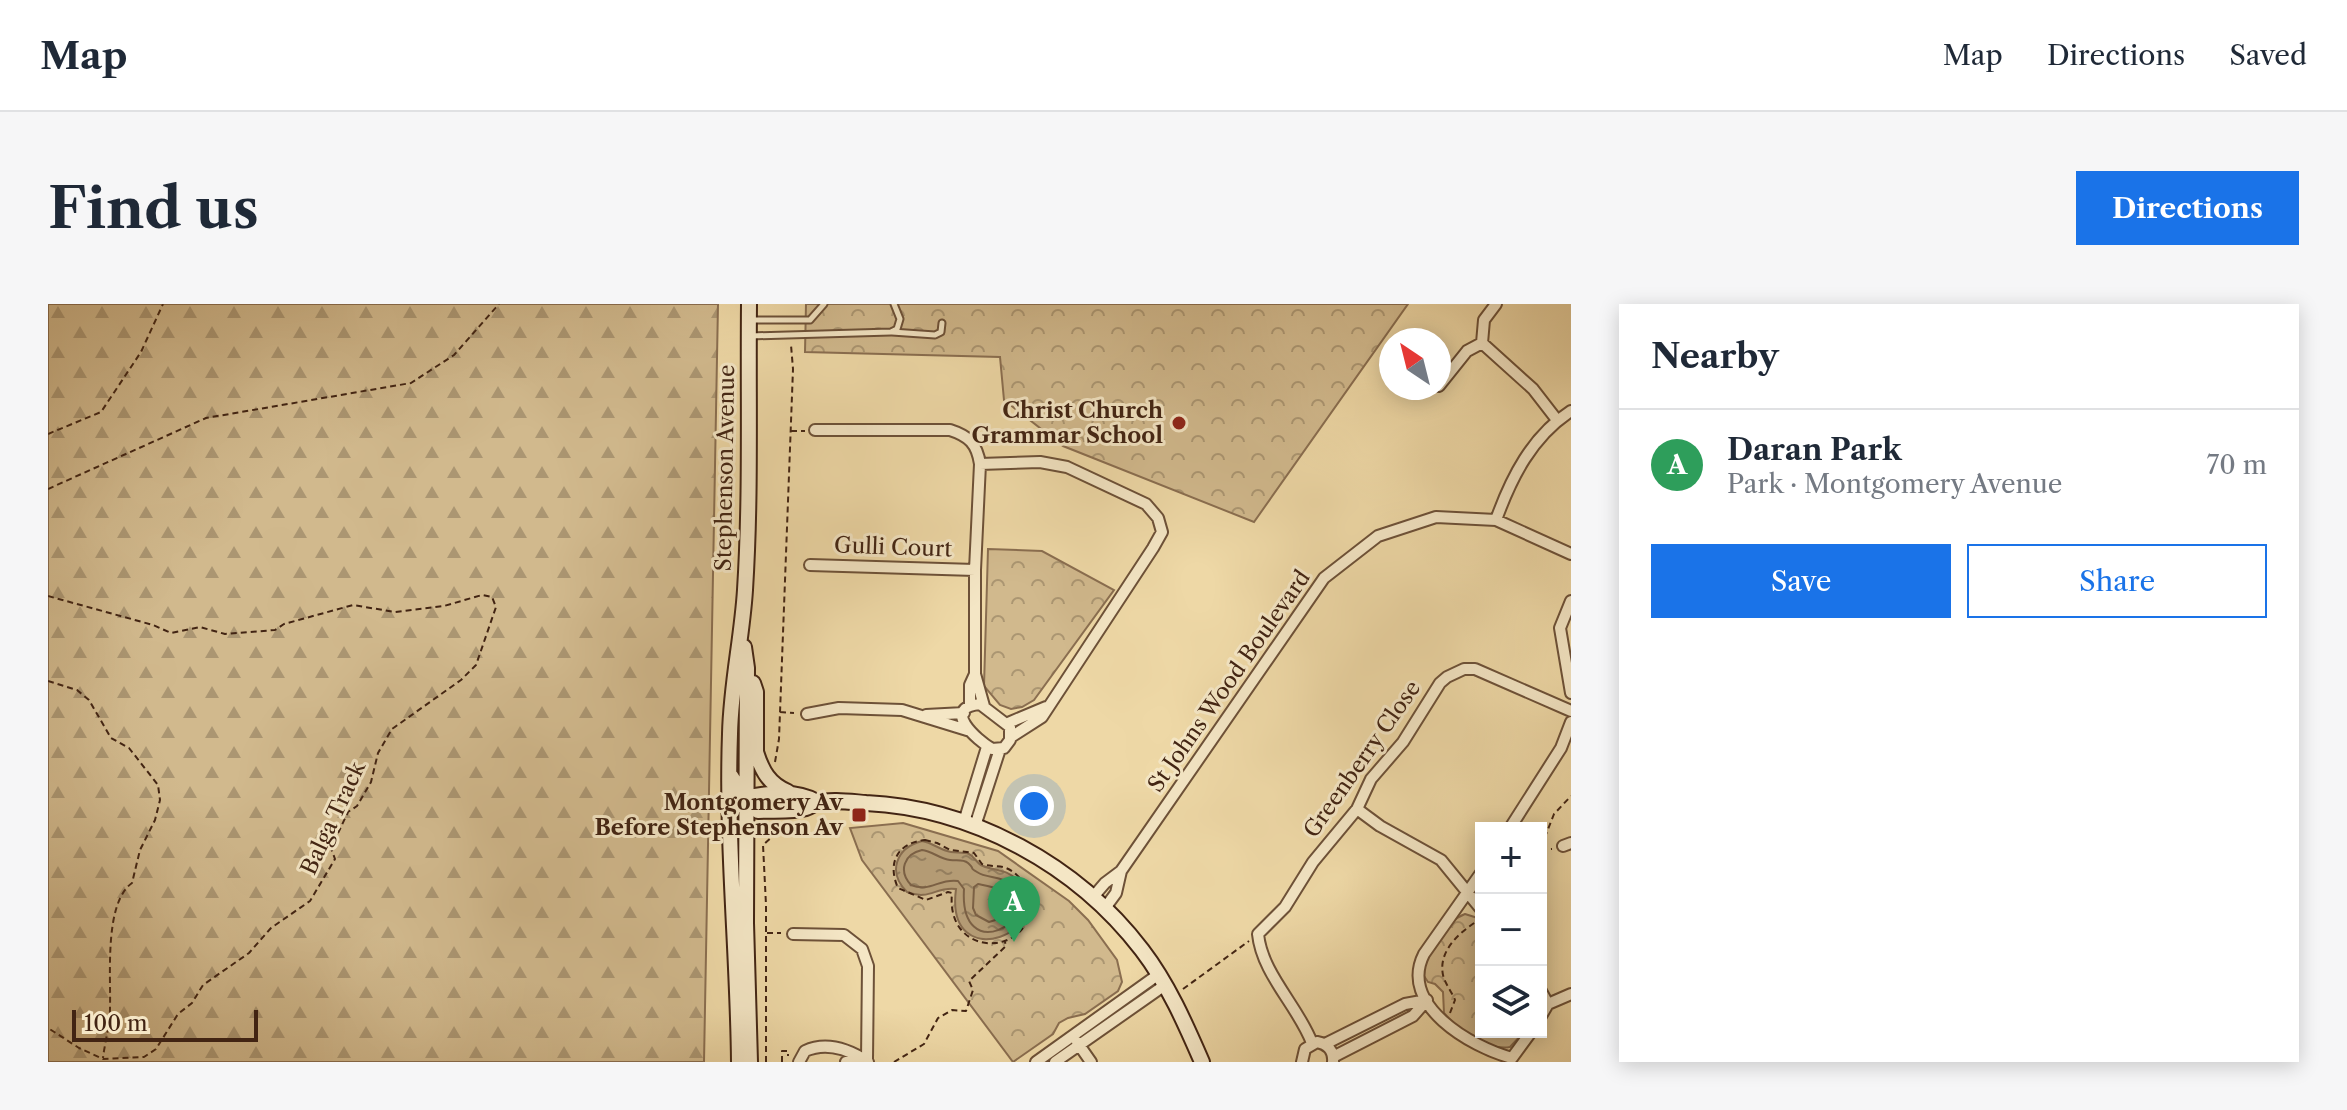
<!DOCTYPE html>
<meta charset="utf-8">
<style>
body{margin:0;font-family:"Libre Caslon Text",serif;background:#f6f6f7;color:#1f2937}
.controls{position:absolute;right:24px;bottom:24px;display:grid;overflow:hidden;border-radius:0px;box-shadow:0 4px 20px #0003}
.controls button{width:72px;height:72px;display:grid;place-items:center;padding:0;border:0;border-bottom:2px solid #e0e1e3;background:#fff;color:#1f2937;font:40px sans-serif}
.compass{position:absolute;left:1331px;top:24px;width:72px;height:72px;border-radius:50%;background:#fff;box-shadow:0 4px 20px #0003;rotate:325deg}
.scale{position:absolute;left:24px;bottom:20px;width:186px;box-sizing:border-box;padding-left:8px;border:4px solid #422413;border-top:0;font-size:22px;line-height:28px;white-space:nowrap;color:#422413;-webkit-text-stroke:6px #f4e6c5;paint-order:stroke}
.you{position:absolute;left:986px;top:502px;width:28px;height:28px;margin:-20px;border:6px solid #fff;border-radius:50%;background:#1a73e8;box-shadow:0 0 0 12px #1a73e833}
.badge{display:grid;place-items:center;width:52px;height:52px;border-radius:50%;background:#1a73e8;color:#fff;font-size:26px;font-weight:700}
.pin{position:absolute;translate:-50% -66px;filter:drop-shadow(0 2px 4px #0008)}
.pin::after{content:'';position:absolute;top:42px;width:28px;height:24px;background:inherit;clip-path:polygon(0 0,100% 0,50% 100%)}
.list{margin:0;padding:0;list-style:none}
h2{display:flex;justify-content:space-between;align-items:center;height:104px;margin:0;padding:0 32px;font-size:34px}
h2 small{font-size:26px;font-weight:400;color:#747a83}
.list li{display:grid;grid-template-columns:52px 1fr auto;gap:24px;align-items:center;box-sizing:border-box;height:112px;padding:0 32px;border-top:2px solid #e0e1e3}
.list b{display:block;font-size:30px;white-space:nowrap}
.list p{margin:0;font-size:26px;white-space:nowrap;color:#747a83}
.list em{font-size:26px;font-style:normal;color:#747a83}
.actions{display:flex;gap:16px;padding:24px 32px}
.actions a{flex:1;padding:18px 0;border:2px solid #1a73e8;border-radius:0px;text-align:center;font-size:28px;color:#1a73e8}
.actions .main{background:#1a73e8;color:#fff}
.icon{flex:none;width:44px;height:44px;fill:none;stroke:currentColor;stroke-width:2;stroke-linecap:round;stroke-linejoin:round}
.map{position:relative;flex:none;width:1523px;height:758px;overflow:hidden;border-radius:0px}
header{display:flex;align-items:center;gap:48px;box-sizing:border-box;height:112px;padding:0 40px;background:#fff;border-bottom:2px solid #e0e1e3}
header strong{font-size:38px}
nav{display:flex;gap:44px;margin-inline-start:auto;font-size:28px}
.intro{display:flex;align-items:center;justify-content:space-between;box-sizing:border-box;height:192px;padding:0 48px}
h1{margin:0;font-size:56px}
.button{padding:20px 36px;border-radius:0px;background:#1a73e8;color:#fff;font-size:28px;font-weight:700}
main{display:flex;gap:48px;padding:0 48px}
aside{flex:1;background:#fff;border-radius:0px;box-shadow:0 4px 20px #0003}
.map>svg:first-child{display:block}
</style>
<header>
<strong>Map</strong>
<nav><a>Map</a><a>Directions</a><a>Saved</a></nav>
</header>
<div class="intro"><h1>Find us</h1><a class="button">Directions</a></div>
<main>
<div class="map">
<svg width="1523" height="758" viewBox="0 0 1523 758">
<defs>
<pattern id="forest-firs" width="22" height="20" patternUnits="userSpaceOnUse" patternTransform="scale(2)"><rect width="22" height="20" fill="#d1b98d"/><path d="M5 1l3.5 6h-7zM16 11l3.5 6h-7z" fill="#ab9672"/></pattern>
<pattern id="park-crowns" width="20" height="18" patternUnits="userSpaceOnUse" patternTransform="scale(2)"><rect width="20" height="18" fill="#d1b98d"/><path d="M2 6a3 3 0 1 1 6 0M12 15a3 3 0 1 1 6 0" fill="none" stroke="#ab9672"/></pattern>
<pattern id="water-ripples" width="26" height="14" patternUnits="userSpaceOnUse" patternTransform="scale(2)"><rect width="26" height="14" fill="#b49b74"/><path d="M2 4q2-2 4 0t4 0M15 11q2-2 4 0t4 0" fill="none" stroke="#947e5e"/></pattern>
</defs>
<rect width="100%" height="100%" fill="#eed8a6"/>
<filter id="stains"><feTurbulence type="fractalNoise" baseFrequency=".0025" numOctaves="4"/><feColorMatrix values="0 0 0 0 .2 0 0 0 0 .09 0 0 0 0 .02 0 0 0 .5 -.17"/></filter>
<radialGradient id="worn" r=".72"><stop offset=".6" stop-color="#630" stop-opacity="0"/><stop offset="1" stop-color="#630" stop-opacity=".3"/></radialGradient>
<path fill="url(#forest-firs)" stroke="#8a6e50" stroke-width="2" d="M0,0H670L656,758H0Z"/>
<path fill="url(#park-crowns)" stroke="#8a6e50" stroke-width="2" d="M758,0H1360L1206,218L1015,142L956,96L952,53L757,48Z
M940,245L994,247L1066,286L986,396L974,403L963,405L952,401L936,382Z
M855,519L950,547L1021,597L1040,616L1069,656L1074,678L1070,687L1037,710L1020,714L1011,719L1005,730L965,758L814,556L802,524Z
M1417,610L1433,615V728H1476L1462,743C1440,747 1410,726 1396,709L1395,688L1387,680L1380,678L1376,672C1375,651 1398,617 1417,610Z"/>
<path fill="url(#water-ripples)" stroke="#866b4d" stroke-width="2" d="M874,537C885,539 892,546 903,548C909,549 915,548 921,550C927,553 929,560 935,562C947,567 959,565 969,576C1016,626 896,675 908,585C888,582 882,597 859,588C839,568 848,544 874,537Z"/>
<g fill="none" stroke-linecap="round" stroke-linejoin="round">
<path stroke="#7b6044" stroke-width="2" d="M874,546C884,547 892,555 902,556C909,557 915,555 920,559C928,566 920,563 929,568C939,575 953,571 963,581C996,618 911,663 916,585L910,577C891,574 882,589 863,581C850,567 856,550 874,546Z
M930,580C945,583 958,584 960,601L954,614L941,618L928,611L925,604L926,583Z"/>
<g stroke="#6d5138" stroke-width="9">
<path id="lane" d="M702,16H762L776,0
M844,28L887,31L893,28L894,19
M702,32L843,28L849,25L852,15L846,0"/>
</g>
<g stroke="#6d5138" stroke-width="14">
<path id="street" d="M1434,39L1436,16L1448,0
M1391,82L1419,47L1434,39L1485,85L1509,116
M767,126H902C921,132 929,140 932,160
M1448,216C1463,174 1484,132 1523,107
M762,261L927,266
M1523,297L1512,324L1523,389
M927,370L936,402
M932,400L962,423V436L956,444L944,445C929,436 892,404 932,400Z
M922,402V381L927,370V266L932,160L992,158L1019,163L1098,200L1110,214L1114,228L1105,244L994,413L963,433
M759,410L791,404L854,406L919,426
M878,411L916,409
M960,419L998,403
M1309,505L1332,522L1393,556L1433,605
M916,518L939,443
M927,522L952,445
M1462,524L1513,444L1523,418
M1515,542L1523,539
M1433,569L1376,650C1350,701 1423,743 1464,754L1483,728
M1045,593L1057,579L1073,567L1276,274L1330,232L1388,213L1448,216L1523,250
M1057,604L1068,589L1073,567
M745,630L796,631L814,645L820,662L819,756
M1493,687L1500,700L1493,712
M1500,700L1523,690
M1029,738L1043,758
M1264,739C1250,702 1214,670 1210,630L1237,603L1265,558L1309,505L1323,475L1355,438L1392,379L1399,373L1416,365H1427L1523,407
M1277,740L1357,700L1379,696
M1285,753L1365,712L1379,696
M751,758L757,747C779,737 802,746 820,758
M798,758L817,756
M988,758L1111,670
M1007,758L1117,681
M1254,758L1257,745L1269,738C1280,740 1286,747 1285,758"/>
</g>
<g stroke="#422413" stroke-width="18">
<path id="secondary" d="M696,343L699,364L698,619L702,758
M705,379L708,388V448C714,467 721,480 740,488
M683,472L697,494L710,507C725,506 744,508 758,504C762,503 765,500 769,499C782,495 804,498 818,499C925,504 1029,561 1094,646C1120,680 1137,719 1154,758
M695,498L697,494C719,489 749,486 769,498
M691,758C690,649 678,540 682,430C683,381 694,334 697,286C703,191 700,95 701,0"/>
</g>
<path stroke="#422413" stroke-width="2" stroke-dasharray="6 4" stroke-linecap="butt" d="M743,127H757
M0,130L53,108L93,48L115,0
M0,185L158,114L363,79L406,51L451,0
M0,292L105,321L123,329L152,323L177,330L227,326L236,320L305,301L347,308L396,302L434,291L444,293L448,303L428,361L413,376L344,425L330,449L323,478L309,502L300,508L283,544L287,555L262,597L223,624L201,649L155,681L144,699L130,710L108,745L96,753L55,755L31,744L0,724
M0,377L29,386L41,396L63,434L81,444L110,481L112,496L107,516L92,546L84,579C56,599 63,672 62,704C62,721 57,737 55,754
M732,408L746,409
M727,458L731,435L745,65L743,41
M877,536L889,539L902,546L926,549L934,560C942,563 951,561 958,564C970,569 978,580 981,592C992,652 897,659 904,589L900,588L878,596L850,584C839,559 849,539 877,536Z
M1493,543L1506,510L1523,492
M1493,546L1504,545
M719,629H733
M1135,685L1201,637
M1402,709L1407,696C1404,688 1397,680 1395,671C1390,647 1411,629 1429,617
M718,758V601L715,541L724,533L732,521
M734,758V747H740V752
M846,758L876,740L890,714L904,706L918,707L925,686L921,677L958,642L957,638"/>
<use href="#lane" stroke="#f4e6c5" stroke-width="5"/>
<use href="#street" stroke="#f4e6c5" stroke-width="10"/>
<use href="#secondary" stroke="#f4e6c5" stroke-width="14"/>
</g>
<g fill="#8f2418" stroke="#f4e6c5" stroke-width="3">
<circle cx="1131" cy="119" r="8"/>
<rect x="803" y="503" width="16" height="16" rx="4"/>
</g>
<g text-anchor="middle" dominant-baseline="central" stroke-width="6" stroke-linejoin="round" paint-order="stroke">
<g font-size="22" font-weight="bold" fill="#422413" stroke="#f4e6c5" text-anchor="end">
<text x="1115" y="106">Christ Church<tspan x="1115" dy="25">Grammar School</tspan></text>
<text x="795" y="498">Montgomery Av<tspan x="795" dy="25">Before Stephenson Av</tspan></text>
</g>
<g font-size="22" fill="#422413" stroke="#f4e6c5">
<text transform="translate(677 164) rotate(-89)">Stephenson Avenue</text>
<text transform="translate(845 243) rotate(2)">Gulli Court</text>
<text transform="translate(1181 377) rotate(-55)">St Johns Wood Boulevard</text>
<text transform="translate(1314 455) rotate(-55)">Greenberry Close</text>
<text transform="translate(285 514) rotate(-65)">Balga Track</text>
</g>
</g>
<rect width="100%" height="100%" filter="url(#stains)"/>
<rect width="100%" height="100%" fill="url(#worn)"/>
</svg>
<div class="controls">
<button>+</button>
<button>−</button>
<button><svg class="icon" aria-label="layers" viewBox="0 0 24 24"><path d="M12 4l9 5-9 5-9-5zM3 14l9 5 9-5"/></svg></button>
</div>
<svg class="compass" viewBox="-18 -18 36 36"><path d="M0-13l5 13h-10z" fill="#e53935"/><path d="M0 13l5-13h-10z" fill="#747a83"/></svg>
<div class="scale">100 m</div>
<div class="you"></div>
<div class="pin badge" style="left:966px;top:638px;background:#2e9e5b">A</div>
</div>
<aside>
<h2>Nearby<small></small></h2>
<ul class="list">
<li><span class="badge" style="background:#2e9e5b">A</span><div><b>Daran Park</b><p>Park · Montgomery Avenue</p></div><em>70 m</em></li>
</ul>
<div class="actions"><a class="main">Save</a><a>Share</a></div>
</aside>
</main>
